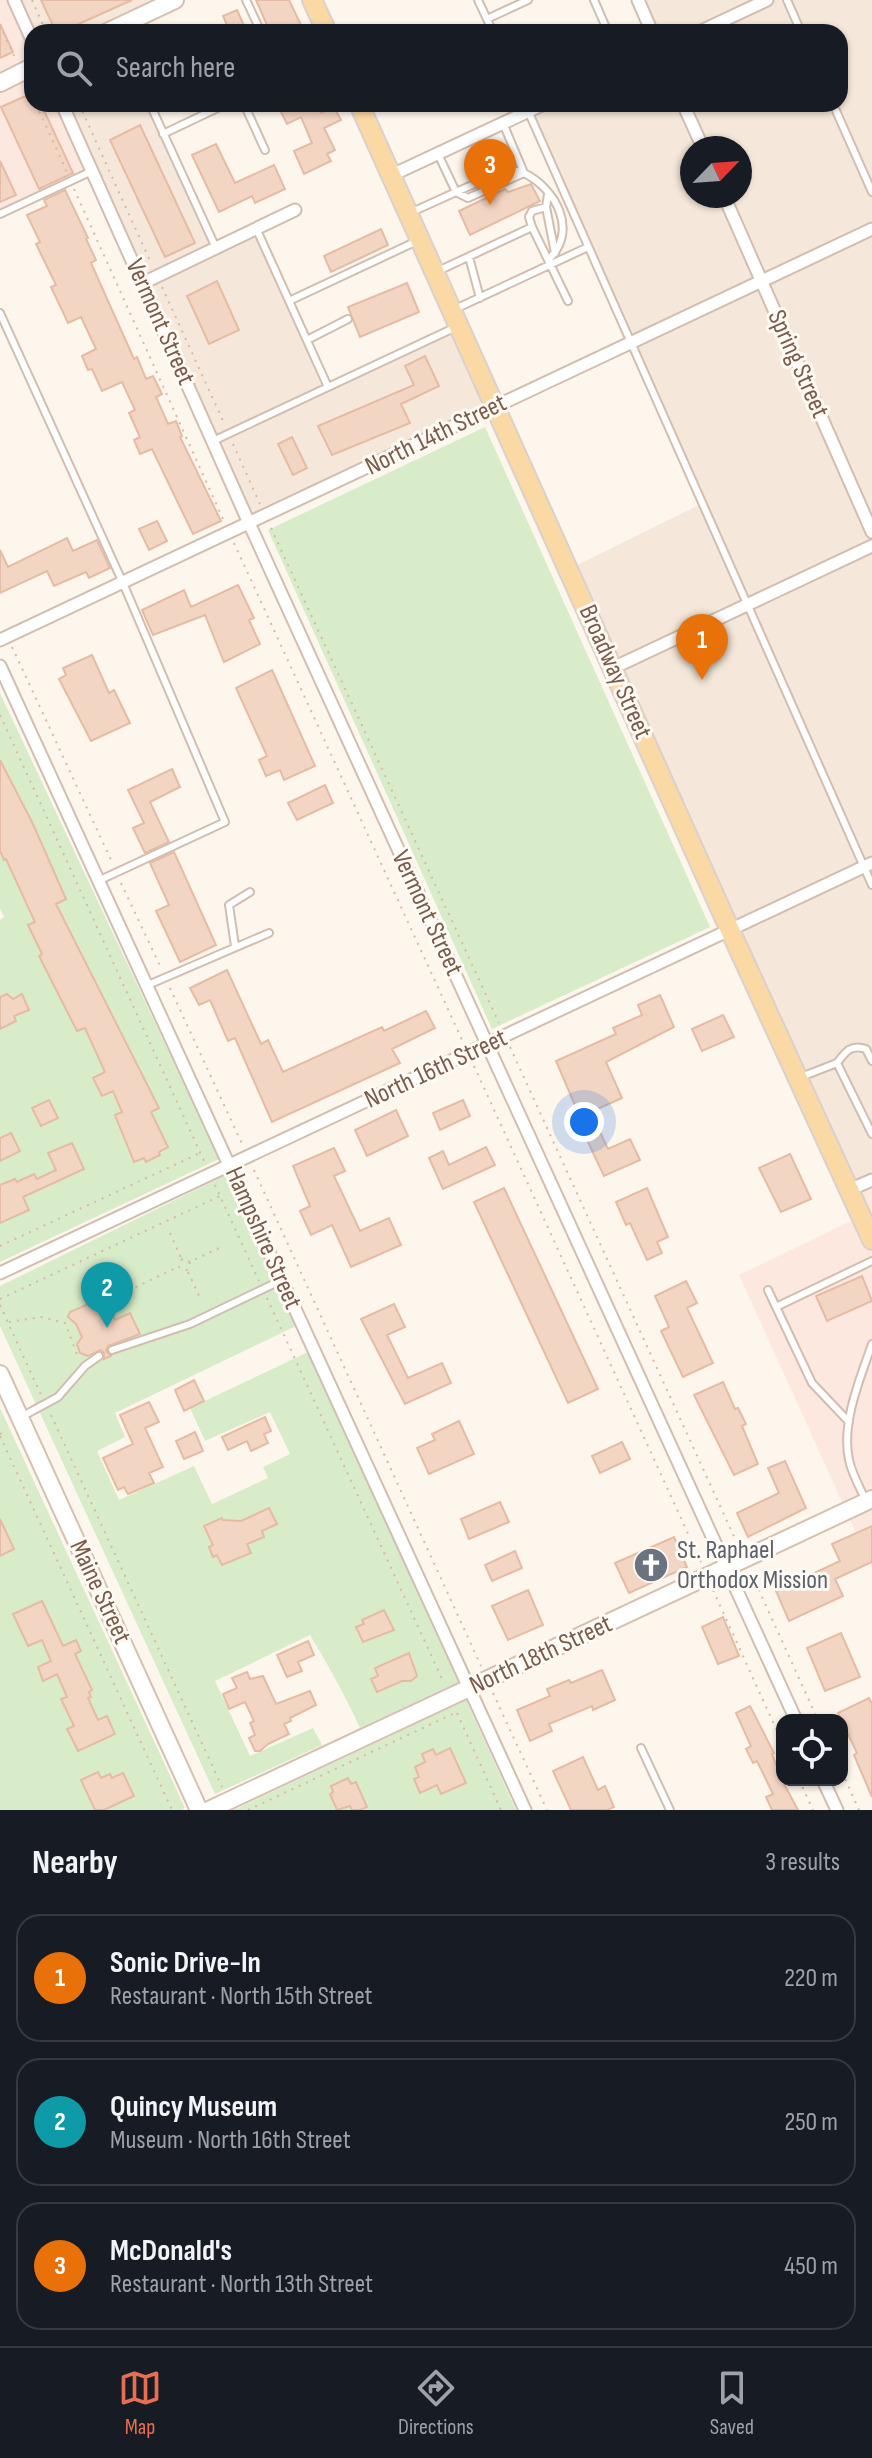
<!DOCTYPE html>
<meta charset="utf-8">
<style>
body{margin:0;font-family:"Sofia Sans Condensed",sans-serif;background:#20242c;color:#f1f3f6}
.controls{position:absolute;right:24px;bottom:24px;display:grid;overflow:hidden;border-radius:16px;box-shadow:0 2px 6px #0004}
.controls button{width:72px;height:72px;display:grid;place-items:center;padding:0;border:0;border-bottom:2px solid #363941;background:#171b24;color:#f1f3f6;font:40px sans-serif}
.compass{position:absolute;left:680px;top:136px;width:72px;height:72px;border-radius:50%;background:#171b24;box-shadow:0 2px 6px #0004;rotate:65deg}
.you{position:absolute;left:584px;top:1122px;width:28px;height:28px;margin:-20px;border:6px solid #fff;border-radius:50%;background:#1a73e8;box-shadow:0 0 0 12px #1a73e833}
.badge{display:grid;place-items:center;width:52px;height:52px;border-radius:50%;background:#e76f51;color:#fff;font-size:26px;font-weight:700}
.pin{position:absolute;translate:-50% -66px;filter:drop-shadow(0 2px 4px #0008)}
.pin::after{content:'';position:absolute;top:42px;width:28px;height:24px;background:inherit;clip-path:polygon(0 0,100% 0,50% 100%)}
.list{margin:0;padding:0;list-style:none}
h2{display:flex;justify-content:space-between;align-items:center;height:104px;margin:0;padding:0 32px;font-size:34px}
h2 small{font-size:26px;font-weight:400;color:#9ea1a6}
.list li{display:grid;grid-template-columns:52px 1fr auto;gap:24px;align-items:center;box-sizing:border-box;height:128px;margin:0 16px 16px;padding:0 16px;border:2px solid #363941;border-radius:24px}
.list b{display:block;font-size:30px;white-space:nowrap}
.list p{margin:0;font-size:26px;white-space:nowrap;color:#9ea1a6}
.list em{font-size:26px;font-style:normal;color:#9ea1a6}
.icon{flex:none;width:44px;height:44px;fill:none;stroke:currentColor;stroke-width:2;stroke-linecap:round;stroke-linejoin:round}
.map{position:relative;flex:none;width:872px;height:1810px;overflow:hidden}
.search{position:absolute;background:#171b24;box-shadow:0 2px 6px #0004;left:24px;right:24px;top:24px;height:88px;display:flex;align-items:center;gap:20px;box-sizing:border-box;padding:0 28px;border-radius:24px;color:#9ea1a6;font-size:30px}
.sheet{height:536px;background:#171b24}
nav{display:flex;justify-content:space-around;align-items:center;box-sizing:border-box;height:112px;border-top:2px solid #363941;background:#171b24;font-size:22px;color:#9ea1a6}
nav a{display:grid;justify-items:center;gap:4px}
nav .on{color:#e76f51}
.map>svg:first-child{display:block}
</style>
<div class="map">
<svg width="872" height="1810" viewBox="0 0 872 1810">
<rect width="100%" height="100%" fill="#fdf6ec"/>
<path fill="#f5e8da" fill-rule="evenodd" d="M14,0H172L117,32H32Z
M638,0H872V1180L849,1190L569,569L701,504L528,111L544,104H840V32H652ZM692,148H740V196H692Z
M62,104H150L215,247L256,228L328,387L459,326L495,406L249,523Z"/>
<path fill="#fde8e0" d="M0,0H14L32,40V104H62L92,171L0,214Z
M872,1180V1568L739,1275L861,1216L849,1190Z"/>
<path fill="#d8ecc9" d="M485,427L710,927L492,1029L268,530Z
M0,693L219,1159L0,1262V920L4,917L0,908Z
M226,1175L296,1326L115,1413L125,1437L97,1451L119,1500L194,1466L212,1504L268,1478L263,1467L290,1454L270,1412L205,1441L190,1408L308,1352L458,1682L360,1728C345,1695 328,1665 310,1635L215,1681L250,1756L313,1728L322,1745L215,1794L0,1326V1286Z
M0,1408L185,1808L182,1810H0Z
M466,1700L516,1810H234Z"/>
<path fill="#f3d5c3" stroke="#e6bba3" stroke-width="2" d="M41,0H132L61,32H56Z
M256,0H289L302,27L290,32H270Z
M237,10L247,32H230L223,16Z
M0,24L13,52L0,58Z
M32,93V104H41L73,173L39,189L1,107Z
M277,104H317L321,113L334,107L341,120L324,128L335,150L327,154L331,161L304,174L294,151L312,143L301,117L287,124Z
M140,125L195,243L165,257L110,140Z
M216,144L235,183L274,165L285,189L255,203L252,196L219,212L192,155Z
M0,161L16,195L0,202Z
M531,184L540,201L470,235L459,211L505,189L508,192Z
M65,190L88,238L86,239L96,260L91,263L134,359L137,357L146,379L153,376L162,394L156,397L168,424L176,421L182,436L180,437L221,521L193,534L152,449L140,454L134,440L140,437L129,413L135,410L122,382L102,391L92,369L88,370L82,356L96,349L81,317L68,323L51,287L56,285L36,244L40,242L27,215L47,206L44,200Z
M381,229L388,245L331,272L324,256Z
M217,281L239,330L209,344L187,296Z
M407,283L419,312L360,337L348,307Z
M425,356L439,386L401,404L410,423L332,455L318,426L414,385L405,366Z
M292,437L307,468L293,475L278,444Z
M157,521L167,541L149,550L139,529Z
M67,538L73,551L97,540L110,568L89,578L86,572L54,586L47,571L0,593V550L8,567Z
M238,585L254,618L249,620L260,644L224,662L205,615L153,635L142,610L184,590L191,607Z
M92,655L109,693L114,690L130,723L91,741L59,679L66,675L63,668Z
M272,670L315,766L284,780L280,770L266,776L259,760L267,756L236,688Z
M0,760L33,824L66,899L56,904L159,1108L151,1112L168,1147L159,1152L160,1155L146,1162L144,1158L134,1162L115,1115L122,1112L113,1091L102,1096L93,1078L105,1072L85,1028L77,1031L39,956L42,954L28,925L35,922L6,859L4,860L0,851Z
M172,769L180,787L150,802L169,842L145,853L133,828L144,823L128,790Z
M325,785L333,803L297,820L288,803Z
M174,852L216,945L180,962L156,911L169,905L150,863Z
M227,970L261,1044L268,1040L283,1072L382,1027L384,1031L426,1011L435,1028L392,1049L400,1063L272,1122L235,1038L228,1041L210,1000L199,1005L190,988Z
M7,994L13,999L22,994L29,1010L14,1016L16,1021L0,1029V997Z
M660,995L674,1027L606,1062L622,1098L580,1117L556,1061L616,1034L613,1028L642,1015L638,1005Z
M723,1015L734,1037L702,1051L692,1029Z
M49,1100L58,1118L41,1126L32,1108Z
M463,1100L470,1116L440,1130L433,1113Z
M396,1110L408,1136L367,1156L355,1130Z
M600,1132L608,1149L630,1139L640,1160L604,1176L586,1138Z
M11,1133L20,1151L0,1161V1138Z
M72,1143L84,1169L23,1197L29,1210L0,1223V1185L15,1179L17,1182L34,1174L37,1179L56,1170L48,1153Z
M486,1147L495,1165L443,1189L429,1158L443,1151L449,1165Z
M334,1148L345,1171L334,1176L360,1231L389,1218L401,1245L351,1267L332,1225L311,1235L300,1211L310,1206L293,1166Z
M790,1154L811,1199L781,1212L759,1168Z
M504,1188L598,1389L568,1403L474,1202Z
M647,1188L668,1237L657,1242L662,1253L647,1260L630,1223L626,1225L616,1202Z
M862,1276L872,1301L827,1321L816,1296Z
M686,1281L697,1303L687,1308L713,1363L683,1377L661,1331L669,1327L655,1296Z
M104,1297L115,1320L130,1313L140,1334L108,1346L106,1351L111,1356L104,1359V1353L101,1350L88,1356L80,1353L77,1344L82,1337L76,1324L68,1317L70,1312Z
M394,1304L405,1327L387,1335L408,1378L442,1363L451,1383L405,1404L361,1319Z
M194,1380L204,1401L184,1411L175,1390Z
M723,1382L735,1409L738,1408L746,1424L742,1426L758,1464L734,1475L694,1395Z
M149,1402L159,1422L145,1428L163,1467L149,1473L154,1483L128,1494L124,1487L118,1490L103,1458L133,1444L120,1415Z
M265,1417L271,1431L264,1434L268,1443L251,1451L247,1441L228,1450L222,1437Z
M459,1421L474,1454L429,1474L417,1448L435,1440L432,1434Z
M195,1432L203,1451L184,1459L176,1441Z
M622,1442L630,1459L600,1473L592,1456Z
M785,1461L806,1508L748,1537L737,1513L779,1493L768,1468Z
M500,1502L509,1522L469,1539L461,1519Z
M269,1508L277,1524L262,1531L264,1537L247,1544L251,1553L222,1565L217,1555L213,1557L209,1547L213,1545L204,1526L222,1518L223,1520L241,1521Z
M0,1519L14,1549L0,1556Z
M872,1526V1562L835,1579L843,1596L789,1621L776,1591L840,1561L832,1544Z
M674,1537L687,1567L629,1593L615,1563Z
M515,1551L522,1568L492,1581L485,1565Z
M528,1590L543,1625L508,1640L492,1606Z
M42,1601L63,1646L76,1640L81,1651L75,1654L92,1690L89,1692L91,1697L88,1698L98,1720L107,1716L115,1734L78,1751L67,1729L74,1726L61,1699L67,1697L57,1674L43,1681L38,1667L51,1661L42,1640L28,1646L13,1614Z
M384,1610L394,1630L363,1642L356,1627L364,1624L362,1620Z
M723,1617L739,1656L718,1664L702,1627Z
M841,1633L860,1677L825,1691L807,1648Z
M308,1641L314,1655L298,1662L302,1671L287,1677L277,1655Z
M409,1653L417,1676L411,1681H402L377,1692L371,1679L378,1676L375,1668Z
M602,1670L615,1700L593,1710L592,1706L549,1724L552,1731L530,1741L517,1710L550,1696L547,1689L569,1680L571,1683Z
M247,1672L250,1679L263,1676L276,1704L310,1691L316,1705L290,1718L291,1721L284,1724L289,1734L268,1744L260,1751H255L249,1738L255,1735L250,1723L254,1721L245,1702L229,1709L223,1694L237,1688L232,1678Z
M869,1698L872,1704V1797L854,1755L857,1753L838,1713Z
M750,1706L774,1753L772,1754L782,1780L798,1810H772L766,1797L773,1794L757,1761L753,1763L746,1749L751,1746L736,1713Z
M450,1748L466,1783L441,1794L437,1785L420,1793L414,1779L419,1777L415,1767L425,1762L422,1754L433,1749L436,1755Z
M583,1757L598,1790L605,1786L614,1807L607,1810H571L553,1771Z
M98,1772L101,1778L110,1774L112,1778L123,1773L134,1796L104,1810H95L81,1780Z
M348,1778L351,1784L356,1782L367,1807L360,1810H352L350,1806L337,1810L330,1794L333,1792L331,1786Z"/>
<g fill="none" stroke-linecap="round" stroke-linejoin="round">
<g stroke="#d1beb0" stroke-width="10">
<path id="lane" d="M246,0L261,32
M478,0L493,32
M594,0L608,32
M787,0L801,32
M487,19L528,0
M150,104L216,248
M244,104L265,150
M525,104L872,885
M833,104L872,192
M163,134L226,104
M438,154L456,192L508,169L524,173L503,123
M548,194L546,207L555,253
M412,212L456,192L468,198L524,173C556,189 579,231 548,260
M0,214L92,171
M532,227L529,217L532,211L546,207
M256,228L328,387
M469,257L480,298
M438,271L532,227L568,301
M289,301L417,241
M453,310L588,247
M0,313L123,583L225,822L100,880
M307,340L348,319
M213,441L456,327
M235,946L229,905L250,892
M148,985L269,933
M837,1063C846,1051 851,1044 866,1049L872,1061
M801,1077L837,1063L872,1134
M768,1290L812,1383L849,1422
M776,1307L872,1261
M112,1350L190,1324L282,1280
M21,1417L58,1397L85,1366L99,1356
M866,1501C860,1488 852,1474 849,1460C841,1423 860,1379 872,1344
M641,1748L670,1810"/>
</g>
<g stroke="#d1beb0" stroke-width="15">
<path id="street" d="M14,0L32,40
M638,0L652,32
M699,32L767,0
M62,104L249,523L796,1720
M683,104L703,148
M392,175L544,104
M724,196L872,532
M143,283L295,210
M0,640L872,229
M0,666L525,1810
M613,668L872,546
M849,1190L872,1180
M0,1273L872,863
M823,1780L837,1810"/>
</g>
<g stroke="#d6c0b0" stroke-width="20">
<path id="secondary" d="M107,32L175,0
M0,83L32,67
M0,1374L199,1810
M209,1810L872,1499"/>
</g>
<g stroke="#dad1cd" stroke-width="22">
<path id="primary" d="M312,0L327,32
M359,104L729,928L872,1240"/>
</g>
<path stroke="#d9b8a5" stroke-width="2" stroke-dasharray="2 6" stroke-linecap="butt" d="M32,0L46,32
M0,25L16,60
M28,88L32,95
M36,104L67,172
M79,104L151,263
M74,189L223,519
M162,287L224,423
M233,444L260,504
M271,528L499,1023
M234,543L463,1042
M12,647L112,862
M0,715L204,1161
M121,883L161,968
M170,988L243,1146
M510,1047L737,1543
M474,1066L701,1562
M254,1170L481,1666
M215,1185L259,1281
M170,1233L181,1258
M0,1246L198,1154
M190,1262L187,1270L179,1267L182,1259L190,1262L219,1248
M188,1272L201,1300
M121,1294L178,1267
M267,1298L443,1681
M0,1299L220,1196
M0,1305L41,1395
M9,1322L41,1317L65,1323L78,1357
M51,1415L222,1787
M0,1434L7,1431
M0,1436L172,1810
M752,1575L818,1720
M713,1590L782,1742
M493,1693L547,1810
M457,1713L501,1810
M842,1772L859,1810
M799,1780L813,1810
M248,1810L457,1712"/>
<use href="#lane" stroke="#fff" stroke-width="6"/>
<use href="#street" stroke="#fff" stroke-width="11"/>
<use href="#secondary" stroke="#fff" stroke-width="16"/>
<use href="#primary" stroke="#fbd9a5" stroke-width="18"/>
</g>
<defs>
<g id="church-disc" transform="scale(1.8)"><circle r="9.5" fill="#6b7280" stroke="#fffaf3"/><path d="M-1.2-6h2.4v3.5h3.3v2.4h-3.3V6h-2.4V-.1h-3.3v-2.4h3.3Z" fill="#fff"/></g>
</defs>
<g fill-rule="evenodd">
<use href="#church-disc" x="651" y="1565"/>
</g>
<g text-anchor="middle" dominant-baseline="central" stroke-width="6" stroke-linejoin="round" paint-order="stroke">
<g font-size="26" fill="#7a5c4d" stroke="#fffaf3">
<text transform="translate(160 322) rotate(66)">Vermont Street</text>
<text transform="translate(798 364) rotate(66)">Spring Street</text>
<text transform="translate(436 435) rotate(-26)">North 14th Street</text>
<text transform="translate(615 672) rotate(66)">Broadway Street</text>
<text transform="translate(427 913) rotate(65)">Vermont Street</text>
<text transform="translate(436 1069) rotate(-25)">North 16th Street</text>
<text transform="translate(263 1238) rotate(66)">Hampshire Street</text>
<text transform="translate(100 1592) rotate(65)">Maine Street</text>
<text transform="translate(541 1655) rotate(-25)">North 18th Street</text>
</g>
<g font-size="26" fill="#5b616d" stroke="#fffaf3" text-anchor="start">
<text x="677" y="1550">St. Raphael<tspan x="677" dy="30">Orthodox Mission</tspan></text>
</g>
</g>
</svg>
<div class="controls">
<button><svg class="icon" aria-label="locate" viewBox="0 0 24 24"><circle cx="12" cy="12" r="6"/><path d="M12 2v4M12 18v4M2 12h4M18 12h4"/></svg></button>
</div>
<svg class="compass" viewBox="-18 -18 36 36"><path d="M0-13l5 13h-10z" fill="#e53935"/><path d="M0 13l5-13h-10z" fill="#9ea1a6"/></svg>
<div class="you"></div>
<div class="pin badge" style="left:702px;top:680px;background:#e8710a">1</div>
<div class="pin badge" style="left:107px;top:1328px;background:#0f9aa8">2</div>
<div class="pin badge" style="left:490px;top:205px;background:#e8710a">3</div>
<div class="search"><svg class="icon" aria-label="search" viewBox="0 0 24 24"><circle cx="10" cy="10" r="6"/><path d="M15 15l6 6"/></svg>Search here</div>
</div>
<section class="sheet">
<h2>Nearby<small>3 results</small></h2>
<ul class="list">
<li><span class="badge" style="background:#e8710a">1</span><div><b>Sonic Drive-In</b><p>Restaurant · North 15th Street</p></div><em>220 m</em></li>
<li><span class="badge" style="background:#0f9aa8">2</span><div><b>Quincy Museum</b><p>Museum · North 16th Street</p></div><em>250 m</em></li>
<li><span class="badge" style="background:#e8710a">3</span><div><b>McDonald's</b><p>Restaurant · North 13th Street</p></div><em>450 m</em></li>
</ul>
</section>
<nav>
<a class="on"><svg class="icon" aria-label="map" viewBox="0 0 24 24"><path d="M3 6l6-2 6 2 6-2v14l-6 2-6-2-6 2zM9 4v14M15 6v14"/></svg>Map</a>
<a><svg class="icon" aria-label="directions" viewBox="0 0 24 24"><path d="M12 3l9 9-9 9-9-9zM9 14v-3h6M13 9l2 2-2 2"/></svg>Directions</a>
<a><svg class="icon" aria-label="saved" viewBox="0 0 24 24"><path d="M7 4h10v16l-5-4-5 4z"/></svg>Saved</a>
</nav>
